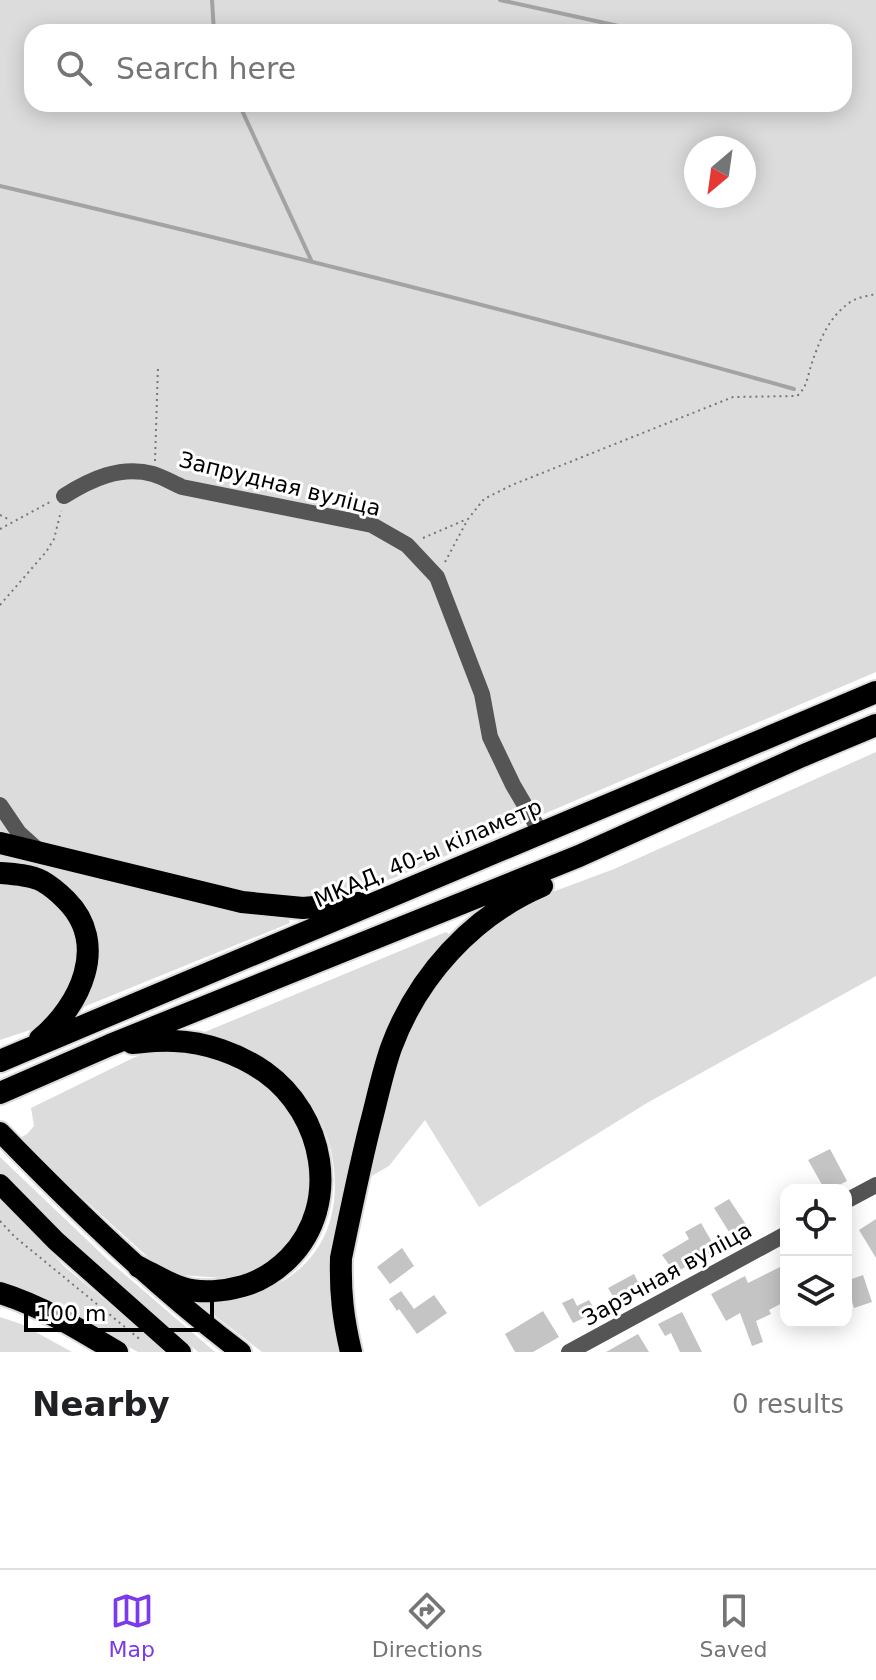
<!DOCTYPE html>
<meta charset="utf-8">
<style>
body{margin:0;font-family:"DejaVu Sans",sans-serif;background:#f2f2f2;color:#202124}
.controls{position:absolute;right:24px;bottom:24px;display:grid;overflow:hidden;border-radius:16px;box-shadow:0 4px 20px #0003}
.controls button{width:72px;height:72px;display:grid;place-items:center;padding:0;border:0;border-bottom:2px solid #e0e0e0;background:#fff;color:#202124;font:40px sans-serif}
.compass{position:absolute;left:684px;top:136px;width:72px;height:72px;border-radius:50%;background:#fff;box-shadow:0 4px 20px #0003;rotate:209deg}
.scale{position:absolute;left:24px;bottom:20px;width:190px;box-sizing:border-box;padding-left:8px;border:4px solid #000;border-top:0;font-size:22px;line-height:28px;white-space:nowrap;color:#000;-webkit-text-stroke:6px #fff;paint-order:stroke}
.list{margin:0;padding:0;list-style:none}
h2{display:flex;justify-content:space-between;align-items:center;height:104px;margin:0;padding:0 32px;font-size:34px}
h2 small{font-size:26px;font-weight:400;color:#757577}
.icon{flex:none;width:44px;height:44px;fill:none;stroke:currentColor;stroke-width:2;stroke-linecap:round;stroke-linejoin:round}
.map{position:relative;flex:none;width:876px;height:1352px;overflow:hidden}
.search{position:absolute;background:#fff;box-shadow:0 4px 20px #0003;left:24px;right:24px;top:24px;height:88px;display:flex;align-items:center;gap:20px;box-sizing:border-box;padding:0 28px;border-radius:24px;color:#757577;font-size:30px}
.sheet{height:216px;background:#fff}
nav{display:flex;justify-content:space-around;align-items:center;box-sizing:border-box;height:112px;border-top:2px solid #e0e0e0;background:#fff;font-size:22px;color:#757577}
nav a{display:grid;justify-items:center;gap:4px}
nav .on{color:#7c3aed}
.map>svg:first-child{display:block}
</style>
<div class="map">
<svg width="876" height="1352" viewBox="0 0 876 1352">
<rect width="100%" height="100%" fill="#fff"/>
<path fill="#dcdcdc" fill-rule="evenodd" d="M0,0H876V672L394,878L319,899L259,898L0,831ZM32,32H844V104H32ZM696,148H744V196H696Z
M876,752V976L647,1103L479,1207L425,1120L389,1166L368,1178L397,1059L418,1011L466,945L531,900L614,869Z
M0,856L229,911L288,917L290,923L76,1010L81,905L0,865Z
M8,881L42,892L59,904L72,921L77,940L79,964L65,1001L36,1028L0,1040V882Z
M446,932L451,936L364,1119L342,1352H262L197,1302C279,1302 343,1258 334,1169C332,1146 323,1120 309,1102C297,1087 280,1080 264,1070C243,1058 221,1046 200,1034Z
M182,1048L247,1065L310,1133L309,1222L264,1268L243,1275L224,1278L180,1275L154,1262L140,1250L65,1182L20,1138L27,1134L34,1126L31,1108L135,1057L162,1049Z
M0,1157L109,1261L215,1352H198L102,1269L0,1172Z
M0,1197L65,1267L167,1352H138L76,1318L0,1285Z
M0,1317L21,1324L72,1352H0Z"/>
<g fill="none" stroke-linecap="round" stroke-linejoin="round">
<path stroke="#a3a3a3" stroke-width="4" d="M212,0L214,32
M500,0L646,32
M239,104L312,262
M0,186C266,249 531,315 794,389"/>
</g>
<path fill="#c4c4c4" d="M830,1149L847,1181L830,1190H825L808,1160Z
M729,1199L747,1226L731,1235L714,1208Z
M876,1219V1258L859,1230Z
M701,1223L716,1249L675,1273L662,1255L689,1239L685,1232Z
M402,1248L414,1266L390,1284L377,1267Z
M786,1264V1301L769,1310L771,1314L756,1321L763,1342L752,1346L740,1313L726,1321L711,1294L745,1276L748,1283Z
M634,1274L640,1286L636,1288L638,1292L624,1300L622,1296L615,1300L608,1288Z
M863,1275L872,1302L854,1308L846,1281Z
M401,1291L414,1309L434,1295L447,1313L417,1334L399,1309L397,1311L389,1299Z
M573,1298L577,1306L589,1300L596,1312L573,1323L562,1303Z
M543,1311L559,1337L533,1352H515L505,1334Z
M682,1312L702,1352H680L671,1333L665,1336L658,1324Z
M638,1334L649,1352H606Z"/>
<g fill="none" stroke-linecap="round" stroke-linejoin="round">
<g stroke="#dbdbdb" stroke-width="24">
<path id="major" d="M0,1132C76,1210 155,1287 241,1352
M0,1184L56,1241L181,1352"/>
</g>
<g stroke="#dbdbdb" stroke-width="26">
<path id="highway" d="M0,843L242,902L303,908L359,903
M0,873C14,874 30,875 42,881C51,886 60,894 66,900C110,944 80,1006 40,1039
M132,1043C145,1042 160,1040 174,1041C206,1042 239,1054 265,1072C324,1114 342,1204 289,1258C276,1271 261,1281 243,1286C225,1291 201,1294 183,1288C167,1283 153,1274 139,1267
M0,1061L876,692
M0,1093L110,1045L579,856L802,756L876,725
M0,1293C42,1306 79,1329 117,1352
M351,1352C343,1318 340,1293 341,1258C350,1214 359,1170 370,1126C377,1100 382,1074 391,1048C417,977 472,916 542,886"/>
</g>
<path stroke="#777" stroke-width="2" stroke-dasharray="2 4" stroke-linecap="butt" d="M155,461L158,366
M0,515L10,520
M0,529L50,502
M423,538L465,520
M445,562L468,519L484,499L512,485L733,397L797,396C806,388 807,380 810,369C818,344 828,316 852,301C859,297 868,296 876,294
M0,605L46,552L54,539L61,511
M0,1221L15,1237L142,1341"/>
<path stroke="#555" stroke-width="16" d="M64,496C91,479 121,465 153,474C163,477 173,483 182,487L372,525L407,545L437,577L482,694L490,737L513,785L541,833
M0,805L19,833L40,852
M846,1201L876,1185
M569,1352L786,1234"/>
<use href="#major" stroke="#000" stroke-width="20"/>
<use href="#highway" stroke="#000" stroke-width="22"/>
</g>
<g text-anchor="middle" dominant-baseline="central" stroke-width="6" stroke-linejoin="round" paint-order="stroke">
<g font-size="22" fill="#000" stroke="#fff">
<text transform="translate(280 484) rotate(14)">Запрудная вуліца</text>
<text transform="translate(428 853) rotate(-23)">МКАД, 40-ы кіламетр</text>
<text transform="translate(667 1274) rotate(-29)">Зарэчная вуліца</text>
</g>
</g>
</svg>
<div class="controls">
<button><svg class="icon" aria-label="locate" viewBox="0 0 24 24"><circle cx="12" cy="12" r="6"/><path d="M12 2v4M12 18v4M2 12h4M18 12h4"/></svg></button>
<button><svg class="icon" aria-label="layers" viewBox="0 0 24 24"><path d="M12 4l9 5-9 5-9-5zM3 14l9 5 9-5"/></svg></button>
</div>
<svg class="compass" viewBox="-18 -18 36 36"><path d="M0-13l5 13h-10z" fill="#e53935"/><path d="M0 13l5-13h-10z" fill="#757577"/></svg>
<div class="scale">100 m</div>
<div class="search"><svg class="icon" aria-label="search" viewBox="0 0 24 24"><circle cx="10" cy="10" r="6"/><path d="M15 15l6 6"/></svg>Search here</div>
</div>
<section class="sheet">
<h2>Nearby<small>0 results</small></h2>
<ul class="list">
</ul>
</section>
<nav>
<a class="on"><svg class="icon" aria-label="map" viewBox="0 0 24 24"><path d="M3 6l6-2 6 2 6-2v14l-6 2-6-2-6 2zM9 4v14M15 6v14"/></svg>Map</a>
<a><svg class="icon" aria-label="directions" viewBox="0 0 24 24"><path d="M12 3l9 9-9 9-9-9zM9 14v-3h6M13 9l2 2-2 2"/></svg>Directions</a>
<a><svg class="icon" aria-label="saved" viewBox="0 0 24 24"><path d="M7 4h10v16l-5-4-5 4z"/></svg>Saved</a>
</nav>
